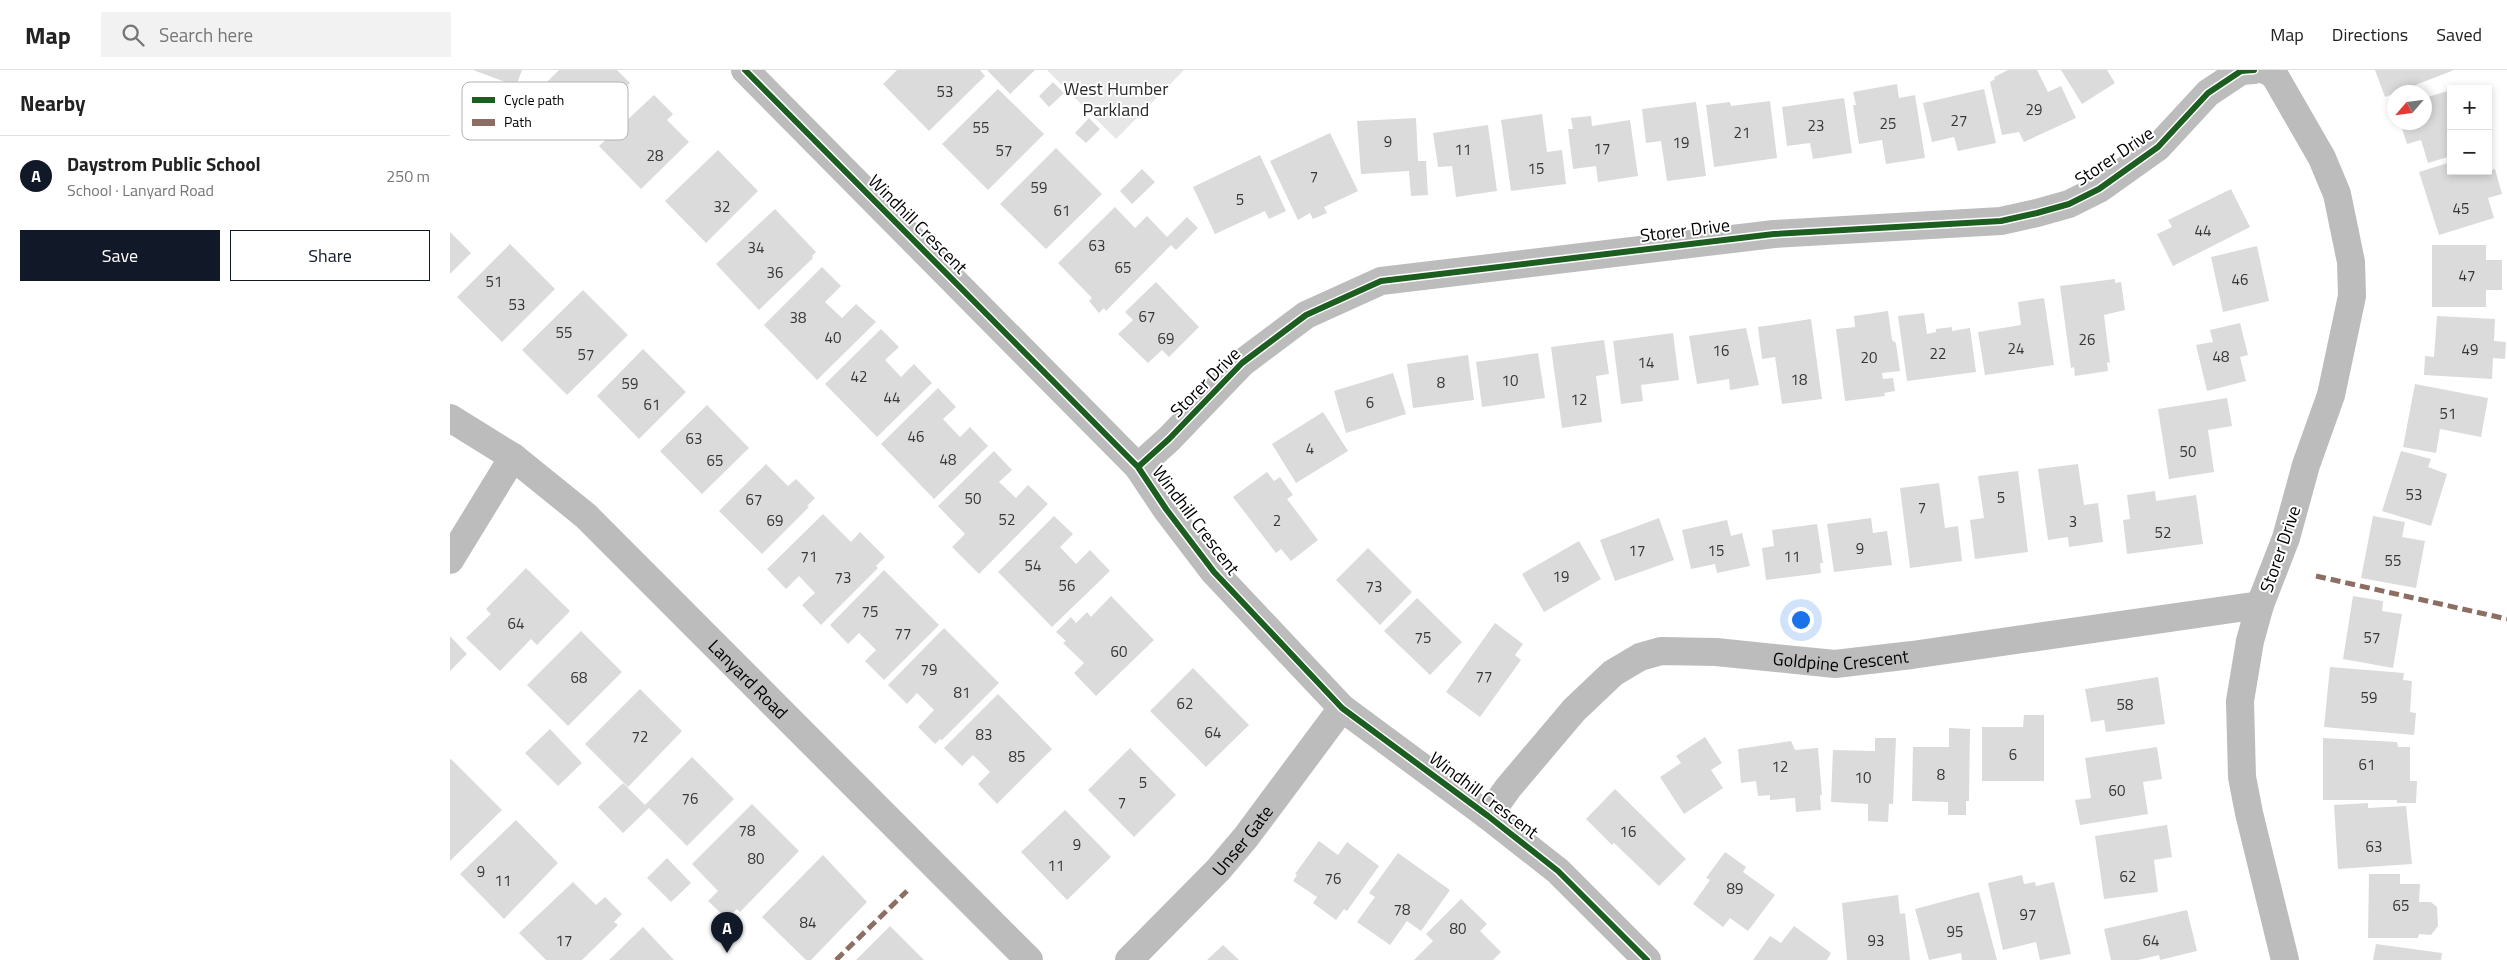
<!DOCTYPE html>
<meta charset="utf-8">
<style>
body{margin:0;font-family:"Titillium Web",sans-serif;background:#f2f2f2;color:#222}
.controls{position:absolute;right:15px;top:15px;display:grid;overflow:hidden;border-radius:0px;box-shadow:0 2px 8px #0003}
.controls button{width:45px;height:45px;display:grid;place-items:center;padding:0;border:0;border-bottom:1px solid #e0e0e0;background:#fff;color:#222;font:25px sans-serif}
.compass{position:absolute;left:1937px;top:15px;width:45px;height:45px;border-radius:50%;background:#fff;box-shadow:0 2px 8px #0003;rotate:242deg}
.you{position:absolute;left:1350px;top:549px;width:18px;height:18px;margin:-12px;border:4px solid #fff;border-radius:50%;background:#1a73e8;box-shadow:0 0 0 8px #1a73e833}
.badge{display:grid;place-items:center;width:32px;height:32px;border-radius:50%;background:#111827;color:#fff;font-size:16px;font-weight:700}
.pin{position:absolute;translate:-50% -41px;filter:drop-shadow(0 1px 2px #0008)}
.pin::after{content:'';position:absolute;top:26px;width:18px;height:15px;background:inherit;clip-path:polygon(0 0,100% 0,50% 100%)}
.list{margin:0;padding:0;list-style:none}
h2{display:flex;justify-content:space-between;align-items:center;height:65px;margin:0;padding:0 20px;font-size:21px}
h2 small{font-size:16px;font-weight:400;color:#767676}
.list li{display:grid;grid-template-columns:32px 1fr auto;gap:15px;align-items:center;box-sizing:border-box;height:80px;padding:0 20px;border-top:1px solid #e0e0e0}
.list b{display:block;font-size:19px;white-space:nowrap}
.list p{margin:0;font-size:16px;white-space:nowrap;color:#767676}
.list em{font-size:16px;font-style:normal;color:#767676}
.actions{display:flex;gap:10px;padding:15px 20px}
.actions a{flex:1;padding:11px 0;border:1px solid #111827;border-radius:0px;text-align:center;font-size:18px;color:#111827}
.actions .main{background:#111827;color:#fff}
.icon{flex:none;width:28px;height:28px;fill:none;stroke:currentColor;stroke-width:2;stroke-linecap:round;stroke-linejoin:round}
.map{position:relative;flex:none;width:2057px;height:890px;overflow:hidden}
header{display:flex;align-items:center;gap:30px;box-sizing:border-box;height:70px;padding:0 25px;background:#fff;border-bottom:1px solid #e0e0e0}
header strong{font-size:24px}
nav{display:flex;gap:28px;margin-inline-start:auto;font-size:18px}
.search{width:350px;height:45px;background:#f2f2f2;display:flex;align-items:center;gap:12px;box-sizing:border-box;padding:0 18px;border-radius:0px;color:#767676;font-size:19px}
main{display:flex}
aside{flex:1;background:#fff}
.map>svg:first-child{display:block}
</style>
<header>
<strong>Map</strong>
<div class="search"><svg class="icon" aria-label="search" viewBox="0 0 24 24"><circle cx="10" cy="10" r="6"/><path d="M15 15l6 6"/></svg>Search here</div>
<nav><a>Map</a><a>Directions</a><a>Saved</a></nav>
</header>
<main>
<aside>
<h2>Nearby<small></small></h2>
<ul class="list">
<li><span class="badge">A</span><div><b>Daystrom Public School</b><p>School · Lanyard Road</p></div><em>250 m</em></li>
</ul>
<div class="actions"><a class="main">Save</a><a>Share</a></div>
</aside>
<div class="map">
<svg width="2057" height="890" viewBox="0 0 2057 890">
<rect width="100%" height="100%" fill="#fff"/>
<path fill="#e7e7e7" d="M597,0H734L666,69Z"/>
<path fill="#dbdbdb" d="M23,0H72L66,16Z
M109,0H167L180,13L133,59L92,17Z
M447,0H530L535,6L479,61L433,14Z
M537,0H585L560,24Z
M1558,0H1587L1598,22L1611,16L1626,48L1574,72L1569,62L1552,65L1540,12L1545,9L1544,7Z
M1611,0H1657L1665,13L1632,34Z
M1925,0H2004L1935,27Z
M603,12L614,23L599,37L589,26Z
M1447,14L1449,28L1465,25L1475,88L1436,94L1432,70L1409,74L1403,35H1406L1403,22Z
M548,19L594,64L538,120L492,74Z
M1534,19L1546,73L1508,81L1504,67L1482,72L1473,33Z
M1998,21L2001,30V86L1978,93L1971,70L1957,74L1950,52H1974V28Z
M204,25L223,44L217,50L239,72L191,119L149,76Z
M1394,28L1402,83L1363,89L1360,73L1337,76L1332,37Z
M1320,31L1327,88L1264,97L1256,35L1280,32L1281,36Z
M1246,32L1256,106L1217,111L1211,71L1196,73L1192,39Z
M1092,44L1097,82L1112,80L1116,114L1061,121L1051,50Z
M1141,46L1142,56L1180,50L1188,106L1148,112L1146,96L1123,99L1118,59H1123L1121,48Z
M639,48L650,59L636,73L625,63Z
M966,48L968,91H976L978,125L961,126L959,101L911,104L907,51Z
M1038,55L1047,121L1006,127L1002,96L988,97L983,63Z
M880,63L908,121L874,137L877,143L863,149L860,143L848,150L820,91Z
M606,78L652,124L596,179L550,134Z
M268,80L308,121L256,173L215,131Z
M810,85L836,141L819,149L815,141L765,164L743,117Z
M2001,92V101L2035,102L2045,99L2052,124L2038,128L2044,148L1989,165L1969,102Z
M692,99L705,112L682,134L670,121Z
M1781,119L1800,157L1723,196L1707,164L1722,157L1718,150Z
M665,137L685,158L697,146L717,167L737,147L748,158L726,180L721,175L656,241L654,238L649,243L639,231L642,228L608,193Z
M325,139L366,182L362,186L363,188L309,240L266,194Z
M0,162L21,183L0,204Z
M60,174L105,219L52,272L7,227Z
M1982,175H2036V190H2052V220H2036V237H1982Z
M1807,176L1819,231L1773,242L1761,187Z
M372,197L391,216L375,232L392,248L406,234L426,252L367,310L314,255Z
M1665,209V213L1671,212L1675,240L1654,245L1660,293L1657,292L1658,301L1625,306L1624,297L1621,298L1610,216Z
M706,212L749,257L719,287L712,280L698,293L668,264L683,250L675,242Z
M133,220L178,265L117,325L72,280Z
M1594,228L1604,295L1535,305L1528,262L1571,255L1568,232Z
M1438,241L1442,270L1446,273L1450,301L1432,303L1433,309L1443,308L1445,321L1434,323L1435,326L1395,331L1386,259L1405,257L1404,246Z
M1474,243L1477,264L1486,262V259L1502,257V261L1520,258L1526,302L1457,311L1448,246Z
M1987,246L2045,249L2044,271L2056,272L2055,289L2043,288L2042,309L1974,305L1975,286L1984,287Z
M1361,249L1372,329L1332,334L1325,287L1312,289L1308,257Z
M1790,253L1798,285L1790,287L1796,311L1757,321L1746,275L1763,272L1760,260Z
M1296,258L1309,315L1280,320L1279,309L1247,314L1239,266Z
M431,259L449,277L435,290L451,307L464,294L482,313L427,367L375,314Z
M1223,263L1229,310L1191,315L1193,331L1171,334L1163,271Z
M1154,270L1159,304L1146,306L1152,352L1112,358L1101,277Z
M193,279L236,322L189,369L147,326Z
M1088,283L1095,328L1032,337L1026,292Z
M1018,285L1024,330L963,338L957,294Z
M943,303L956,344L896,363L884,321Z
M1965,314L2038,328L2031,367L1990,359L1986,383L1953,377Z
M488,318L506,337L493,349L510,367L520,357L538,376L484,429L431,374Z
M1777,328L1782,356L1758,360L1764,402L1719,409L1708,339Z
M257,335L299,378L252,424L210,381Z
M873,342L898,381L846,413L822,374Z
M544,381L562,400L549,412L566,428L578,415L598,434L529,504L502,477L515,464L488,436Z
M1951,381L1981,389L1978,397L1997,404L1981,456L1932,441Z
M316,394L338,416L346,409L365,428L357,436L359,437L312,484L269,441Z
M1628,394L1634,435L1648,433L1653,472L1619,477L1618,467L1598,470L1588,399Z
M1568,401L1578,482L1525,489L1520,450L1534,448L1528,406Z
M817,402L824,411L830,407L843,425L837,429L868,470L841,491L831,479L826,483L783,427Z
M1489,413L1495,458L1508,456L1512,491L1460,498L1450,418Z
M1705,421L1706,431L1746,425L1753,474L1677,484L1673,450L1680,449L1677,425Z
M373,444L401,472L410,462L435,487L426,496L428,498L371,555L352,535L365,523L349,506L336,519L317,499Z
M604,446L623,464L610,477L626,494L640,480L660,501L602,557L548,502Z
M1923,446L1955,452L1952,467L1975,471L1966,518L1911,508Z
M1209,448L1224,490L1165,511L1150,470Z
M1421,448L1423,463L1437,461L1442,495L1384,502L1377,454Z
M1277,450L1281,466L1292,463L1300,496L1267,503L1265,494L1241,499L1232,460Z
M1367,454L1373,493H1370L1371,503L1316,510L1312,478L1324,476L1322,460Z
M1129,471L1151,509L1094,542L1072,504Z
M918,478L962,522L930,555L886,510Z
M76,498L120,541L87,575L81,569L50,601L16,568L41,544L36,539Z
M434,500L489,555L434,610L415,591L426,580L409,563L398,574L380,555Z
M661,526L704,570L646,626L624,603L634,593L613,573L616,571L606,562L621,547L626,553L637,542L641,547Z
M1903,526L1933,531L1932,541L1952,544L1943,598L1893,589Z
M967,528L1012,572L980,605L934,561Z
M1045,553L1073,574L1065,585L1071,590L1030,647L996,622Z
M494,558L549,613L492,670L490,669L485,674L468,657L484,640L467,623L457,634L438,615Z
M131,561L172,602L118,656L77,615Z
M0,566L17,584L0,601Z
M1880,597L1954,603L1953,610L1962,611L1960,642L1966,643L1964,665L1874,657Z
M743,598L799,655L756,697L700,641Z
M1708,607L1715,654L1656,662L1654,650L1641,652L1635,619Z
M190,619L232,661L178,717L135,674Z
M548,624L602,679L547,734L528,714L540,702L523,685L512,696L494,678Z
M1574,645H1594V711H1532V657H1573Z
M1499,658L1520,659L1519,731H1516V745H1498V732L1462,731L1463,677H1499Z
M100,659L132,693L108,716L75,683Z
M1255,667L1272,693L1261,700L1273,718L1234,744L1210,707L1231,693L1226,686Z
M1425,668H1446L1443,734H1439L1438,752L1418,751V734L1381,732L1383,680L1425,681Z
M1873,668L1947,672L1948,677H1960V711H1967L1966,733H1947V730H1873Z
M1341,671L1345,680L1368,678L1372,725H1370L1371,740L1346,742L1345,728L1320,730V725L1308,726L1306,711L1291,713L1288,679Z
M1707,677L1712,709L1693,712L1698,744L1630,755L1625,730L1641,728L1635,688Z
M680,678L726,725L684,767L638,720Z
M242,687L284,729L237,776L199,738L173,763L148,737L173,713L195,735Z
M1,689L52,740L0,791V690Z
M1165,719L1236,789L1209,816L1164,773L1162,775L1136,749Z
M1918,733V738L1956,736L1962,794L1888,799L1884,735Z
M302,734L349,781L290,842L287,839L277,849L258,831L268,821L242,794Z
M615,740L661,787L617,830L571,782Z
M66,750L108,793L54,849L10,804Z
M1717,755L1722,787L1704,790L1708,822L1654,829L1645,766Z
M869,771L888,785L897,772L929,796L897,841L894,839L886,850L863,833L867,827L843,811L847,805L845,804Z
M1275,782L1296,797L1293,802L1325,825L1298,861L1280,848L1273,857L1243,834L1260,810L1256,808Z
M948,783L1000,820L971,861L957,851L940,875L907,852L925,827L919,823Z
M373,785L417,832L361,890H356L312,847Z
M217,788L241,813L221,832L197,808Z
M1919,804H1950V814H1970L1969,832H1981L1987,837L1988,856L1981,865L1969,864L1968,868H1918Z
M1572,805L1574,814L1585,812L1586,816L1604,812L1621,884L1590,890L1586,872L1553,880L1538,813Z
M123,812L146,835L155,827L172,844L164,852L168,855L132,890H96L69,863Z
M1529,822L1547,890H1512L1511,883L1479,890L1465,839Z
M1448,825L1450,844L1455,843L1460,890H1397L1392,833Z
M1011,829L1037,854L1030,861L1051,882L1043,890H964L983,871L976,864Z
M1737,840L1747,881L1710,890L1709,885L1688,890H1661L1654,859Z
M440,856L474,890H406Z
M1344,856L1381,883L1377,890H1303L1320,866L1331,873Z
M193,857L224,890H159Z
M1926,874L1992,883L1991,890H1923Z
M773,875L789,890H757Z"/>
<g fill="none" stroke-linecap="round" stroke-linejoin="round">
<g stroke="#bcbcbc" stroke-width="28">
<path d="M295,0L688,397L716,439L764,502L892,638L1038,746L1108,801L1197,890"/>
<path d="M1815,0L1823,4L1826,8L1872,88L1887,124L1901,192L1902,226L1881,325L1856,395L1836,468L1810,535L1800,571L1790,631L1792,707L1799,743L1835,890"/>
<path id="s1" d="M0,348L63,387L136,446L579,890"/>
<path d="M688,397L719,369L792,293L856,245L931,211L1324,164L1551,151L1587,143L1619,134L1649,119L1708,77L1758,23L1791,1L1804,0"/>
<path d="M0,490L63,387"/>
<path id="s2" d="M1038,746L1058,718L1124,640L1163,603L1190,587L1211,581L1266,582L1385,594L1462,585L1810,535"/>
<path id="s3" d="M679,890L768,800L796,767L892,638"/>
</g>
<path stroke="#8d6e63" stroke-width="5" stroke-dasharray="10 5" stroke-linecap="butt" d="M1866,506L2057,549
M386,890L457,821"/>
<g stroke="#fff" stroke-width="9">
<path id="cycleway" d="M295,0L688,397L716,439L764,502L892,638L1038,746L1108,801L1197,890
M688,397L719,369L792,293L856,245L931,211L1324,164L1551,151L1587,143L1619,134L1649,119L1708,77L1758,23L1791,1L1804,0"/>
</g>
<use href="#cycleway" stroke="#1b5e20" stroke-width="6"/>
</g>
<g text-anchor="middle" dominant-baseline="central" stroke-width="4" stroke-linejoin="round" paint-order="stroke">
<g font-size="15" fill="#373737">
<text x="495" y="21">53</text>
<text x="1584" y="39">29</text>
<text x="1509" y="50">27</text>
<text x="1438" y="53">25</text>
<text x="1366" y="55">23</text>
<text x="531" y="57">55</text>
<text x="1292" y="62">21</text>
<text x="938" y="71">9</text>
<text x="1231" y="72">19</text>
<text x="1152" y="78">17</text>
<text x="1013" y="79">11</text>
<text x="554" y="80">57</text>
<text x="205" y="85">28</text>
<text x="1086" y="98">15</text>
<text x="864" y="106">7</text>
<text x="589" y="117">59</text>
<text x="790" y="129">5</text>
<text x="272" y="136">32</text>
<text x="2011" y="138">45</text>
<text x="612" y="140">61</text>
<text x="1753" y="160">44</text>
<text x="647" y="175">63</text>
<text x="306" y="177">34</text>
<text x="673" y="197">65</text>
<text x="325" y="202">36</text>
<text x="2017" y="205">47</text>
<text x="1790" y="209">46</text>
<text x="44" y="211">51</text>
<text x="67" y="234">53</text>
<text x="697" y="246">67</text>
<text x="348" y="247">38</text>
<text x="114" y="262">55</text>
<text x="383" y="267">40</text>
<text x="716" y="268">69</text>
<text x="1637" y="269">26</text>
<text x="1566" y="278">24</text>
<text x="2020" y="279">49</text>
<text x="1271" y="280">16</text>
<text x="1488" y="283">22</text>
<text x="136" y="284">57</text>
<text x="1771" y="286">48</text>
<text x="1419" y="287">20</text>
<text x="1196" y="292">14</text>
<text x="409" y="306">42</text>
<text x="1349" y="309">18</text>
<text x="1060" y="310">10</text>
<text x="991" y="312">8</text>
<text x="180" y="313">59</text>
<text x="442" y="327">44</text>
<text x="1129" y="329">12</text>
<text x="920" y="332">6</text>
<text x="202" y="334">61</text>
<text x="1998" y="343">51</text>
<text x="466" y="366">46</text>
<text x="244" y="368">63</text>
<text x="860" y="378">4</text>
<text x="1738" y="381">50</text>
<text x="498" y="389">48</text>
<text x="265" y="390">65</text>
<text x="1964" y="424">53</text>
<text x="1551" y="427">5</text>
<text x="523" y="428">50</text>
<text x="304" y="429">67</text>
<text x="1472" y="437">7</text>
<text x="557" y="449">52</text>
<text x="325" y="450">69</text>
<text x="827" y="450">2</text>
<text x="1623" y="451">3</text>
<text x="1713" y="462">52</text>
<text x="1410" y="478">9</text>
<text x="1187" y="480">17</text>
<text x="1266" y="480">15</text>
<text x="359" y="486">71</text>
<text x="1342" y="486">11</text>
<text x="1943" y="490">55</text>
<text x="583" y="495">54</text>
<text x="1111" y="506">19</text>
<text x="393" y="507">73</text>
<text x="617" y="515">56</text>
<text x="924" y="516">73</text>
<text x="420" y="541">75</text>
<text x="66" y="553">64</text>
<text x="453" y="563">77</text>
<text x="973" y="567">75</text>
<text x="1922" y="567">57</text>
<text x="669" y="581">60</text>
<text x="479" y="599">79</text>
<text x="1034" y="606">77</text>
<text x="129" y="607">68</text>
<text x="512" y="622">81</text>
<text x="1919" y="627">59</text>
<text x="735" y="633">62</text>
<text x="1675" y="634">58</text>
<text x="763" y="662">64</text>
<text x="534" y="664">83</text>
<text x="190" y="666">72</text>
<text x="1563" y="684">6</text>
<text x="567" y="686">85</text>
<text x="1917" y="694">61</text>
<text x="1330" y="696">12</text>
<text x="1491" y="704">8</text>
<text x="1413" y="707">10</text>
<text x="693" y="712">5</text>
<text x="1667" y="720">60</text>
<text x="240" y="728">76</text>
<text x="672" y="732">7</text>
<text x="297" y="760">78</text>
<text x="1178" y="761">16</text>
<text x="627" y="774">9</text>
<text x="1924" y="776">63</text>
<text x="306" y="788">80</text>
<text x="606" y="795">11</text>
<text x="31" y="801">9</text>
<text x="1678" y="806">62</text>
<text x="883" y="808">76</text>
<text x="53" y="810">11</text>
<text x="1285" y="818">89</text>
<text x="1951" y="835">65</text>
<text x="952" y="839">78</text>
<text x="1578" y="844">97</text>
<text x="358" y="852">84</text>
<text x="1008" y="858">80</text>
<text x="1505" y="861">95</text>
<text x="114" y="870">17</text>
<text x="1426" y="870">93</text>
<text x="1701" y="870">64</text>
</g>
<g font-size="18" fill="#2b2b2b" stroke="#fff">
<text x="666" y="18">West Humber<tspan x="666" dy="21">Parkland</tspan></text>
</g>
<g font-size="18" fill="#000" stroke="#fff">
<text transform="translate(1664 86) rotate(-34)">Storer Drive</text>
<text transform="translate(468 154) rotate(45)">Windhill Crescent</text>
<text transform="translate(1235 160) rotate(-7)">Storer Drive</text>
<text transform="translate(755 312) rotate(-45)">Storer Drive</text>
<text transform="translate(746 450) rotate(53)">Windhill Crescent</text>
<text transform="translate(1830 479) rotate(-71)">Storer Drive</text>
<text stroke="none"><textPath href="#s2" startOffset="424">Goldpine Crescent</textPath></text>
<text stroke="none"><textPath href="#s1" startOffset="398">Lanyard Road</textPath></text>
<text transform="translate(1034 725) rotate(37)">Windhill Crescent</text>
<text stroke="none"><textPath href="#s3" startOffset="165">Unser Gate</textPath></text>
</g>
</g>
<rect x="12" y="12" width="166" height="58" rx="8" fill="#fff" stroke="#b2b2b2" stroke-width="1"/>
<rect x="22" y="27" width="23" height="6" fill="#1b5e20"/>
<rect x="22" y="49" width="23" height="7" fill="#8d6e63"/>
<g font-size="14" fill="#000">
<text x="54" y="35">Cycle path</text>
<text x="54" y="57">Path</text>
</g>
</svg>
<div class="controls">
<button>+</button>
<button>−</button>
</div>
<svg class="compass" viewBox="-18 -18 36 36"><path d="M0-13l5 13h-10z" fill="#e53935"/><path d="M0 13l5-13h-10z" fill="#767676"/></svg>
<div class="you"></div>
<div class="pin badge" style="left:277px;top:883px">A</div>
</div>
</main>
